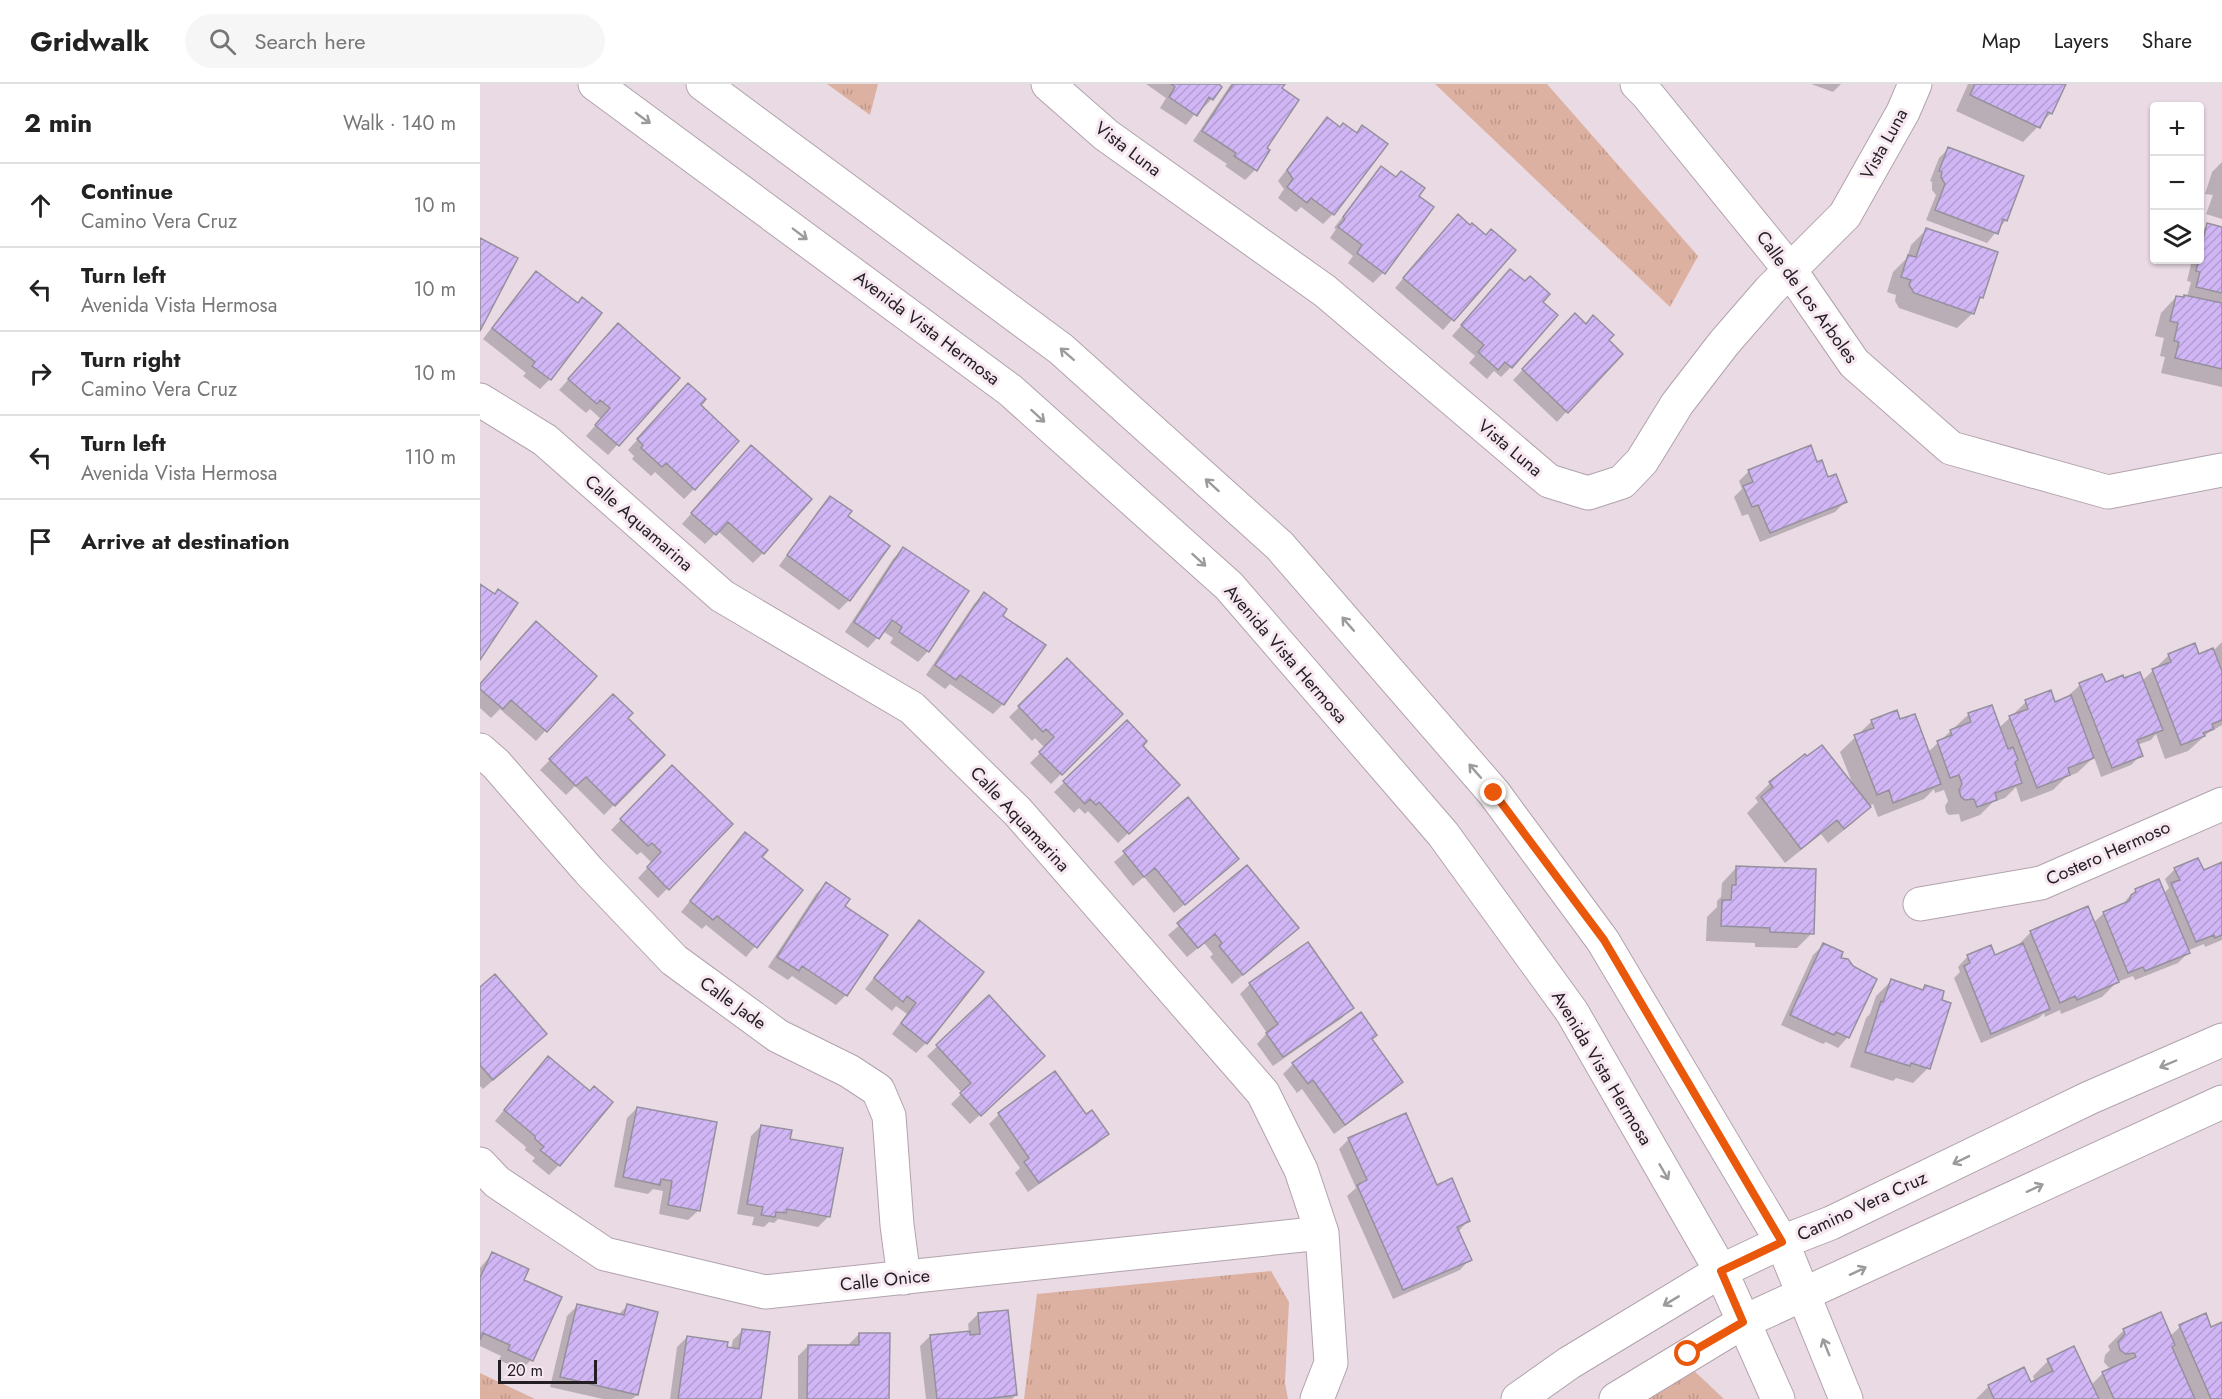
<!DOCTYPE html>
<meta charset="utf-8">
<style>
body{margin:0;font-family:Jost,sans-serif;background:#f6f6f6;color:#222}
.controls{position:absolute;right:18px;top:18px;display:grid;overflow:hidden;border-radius:6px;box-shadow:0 2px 4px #0004}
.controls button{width:54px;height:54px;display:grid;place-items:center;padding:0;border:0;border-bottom:2px solid #e0e0e0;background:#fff;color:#222;font:30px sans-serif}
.scale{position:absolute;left:18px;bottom:15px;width:99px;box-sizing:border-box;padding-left:6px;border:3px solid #231e22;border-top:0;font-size:16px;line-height:21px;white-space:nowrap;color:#231e22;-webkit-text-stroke:4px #f6e7f1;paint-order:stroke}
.stop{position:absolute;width:18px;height:18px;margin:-14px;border:4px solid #ea580c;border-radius:50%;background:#fff}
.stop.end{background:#ea580c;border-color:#fff;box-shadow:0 2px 6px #0008}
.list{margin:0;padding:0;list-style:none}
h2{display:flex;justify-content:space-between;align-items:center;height:78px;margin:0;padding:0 24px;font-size:26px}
h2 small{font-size:20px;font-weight:400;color:#767676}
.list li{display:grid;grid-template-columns:39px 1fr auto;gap:18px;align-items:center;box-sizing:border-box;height:84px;padding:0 24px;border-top:2px solid #e0e0e0}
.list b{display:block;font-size:22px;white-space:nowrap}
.list p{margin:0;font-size:20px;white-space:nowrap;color:#767676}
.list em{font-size:20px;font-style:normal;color:#767676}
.icon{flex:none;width:33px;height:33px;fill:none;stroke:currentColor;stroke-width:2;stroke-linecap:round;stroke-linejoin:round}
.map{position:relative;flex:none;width:1742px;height:1315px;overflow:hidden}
header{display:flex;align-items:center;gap:36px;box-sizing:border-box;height:84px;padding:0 30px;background:#fff;border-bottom:2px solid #e0e0e0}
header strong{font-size:28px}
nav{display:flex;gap:33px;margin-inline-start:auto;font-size:21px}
.search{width:420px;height:54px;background:#f6f6f6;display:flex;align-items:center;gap:15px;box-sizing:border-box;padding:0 21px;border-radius:33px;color:#767676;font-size:22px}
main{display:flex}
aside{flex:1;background:#fff}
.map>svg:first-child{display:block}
</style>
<header>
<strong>Gridwalk</strong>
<div class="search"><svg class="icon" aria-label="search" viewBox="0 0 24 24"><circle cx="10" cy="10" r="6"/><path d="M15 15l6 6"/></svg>Search here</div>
<nav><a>Map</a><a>Layers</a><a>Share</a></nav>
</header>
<main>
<aside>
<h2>2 min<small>Walk · 140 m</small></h2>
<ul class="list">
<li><svg class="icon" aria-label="ahead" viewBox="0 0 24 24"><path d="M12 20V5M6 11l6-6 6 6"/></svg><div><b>Continue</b><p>Camino Vera Cruz</p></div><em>10 m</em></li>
<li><svg class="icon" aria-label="left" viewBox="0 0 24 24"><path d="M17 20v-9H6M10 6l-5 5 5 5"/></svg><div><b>Turn left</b><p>Avenida Vista Hermosa</p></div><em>10 m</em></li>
<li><svg class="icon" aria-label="right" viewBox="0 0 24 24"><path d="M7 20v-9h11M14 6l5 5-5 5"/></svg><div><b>Turn right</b><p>Camino Vera Cruz</p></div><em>10 m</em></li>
<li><svg class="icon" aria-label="left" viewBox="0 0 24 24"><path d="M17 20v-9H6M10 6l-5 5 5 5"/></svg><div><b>Turn left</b><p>Avenida Vista Hermosa</p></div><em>110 m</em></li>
<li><svg class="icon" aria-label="arrive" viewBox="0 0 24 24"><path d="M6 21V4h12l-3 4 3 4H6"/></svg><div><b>Arrive at destination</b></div></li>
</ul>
</aside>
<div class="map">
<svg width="1742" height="1315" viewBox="0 0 1742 1315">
<defs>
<pattern id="grass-tufts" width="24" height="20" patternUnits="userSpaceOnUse" patternTransform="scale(1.5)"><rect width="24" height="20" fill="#ddb1a1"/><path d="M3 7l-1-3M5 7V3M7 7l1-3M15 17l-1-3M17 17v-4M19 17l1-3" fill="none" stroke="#bd988a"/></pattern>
<pattern id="building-hatch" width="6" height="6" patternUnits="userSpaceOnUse" patternTransform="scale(1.5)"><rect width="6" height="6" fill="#d1b6f5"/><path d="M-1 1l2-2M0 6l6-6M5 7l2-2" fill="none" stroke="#b39cd2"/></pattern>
</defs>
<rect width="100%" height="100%" fill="#e9dae4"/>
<path fill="url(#grass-tufts)" d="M347,0H398L390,31Z
M955,0H1067L1218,172L1190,223Z
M791,1187L809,1218L805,1299L808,1315H544L557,1210Z
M1210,1283L1244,1315H1159Z
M0,1289L55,1315H0Z"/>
<path fill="#0003" d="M666,0H738L732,15L722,25L720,23L706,41L680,24L686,14Z
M751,0H803L785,65L775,86L765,96L745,82L747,80L713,57Z
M1331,0H1361L1353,8Z
M1488,0H1584L1571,29L1543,58L1476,27Z
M847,35L860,44L875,50L882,43L905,60L853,130L843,140L821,123L816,128L798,114L804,105L798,97L837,45Z
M1469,64L1526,136L1507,159L1446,136L1456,111L1452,106V98L1450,97L1459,74Z
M1742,78V135L1726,130L1733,111L1725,110L1732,88Z
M902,84L952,124L903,189L893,199L868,179L873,172L850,154L856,145L854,144L892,94Z
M1728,141L1742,144V303L1681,289L1685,273L1680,272L1684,254L1675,252L1681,229L1696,213H1707L1711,198L1707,197L1712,176H1720V149Z
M968,142L1006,153L1034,166L963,246L915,204Z
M1447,145L1502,213L1496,219L1493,229L1477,244L1419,224L1415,217L1416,211L1407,208L1413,188L1427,174L1431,161Z
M56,189L97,220L120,229L70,295L60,305L43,292L46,289L3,255L46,199Z
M1020,197L1061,218L1031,283L1021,293L1014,287L1007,295L989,279L995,272L972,252Z
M1085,241L1141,270L1077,338L1033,296Z
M128,251L198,294L128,371L106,352L121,335L110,325L106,329L79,306Z
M198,311L219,321L214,405L204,415L175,388L171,392L152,375L154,372L148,366Z
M261,373L283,469L273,479L238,447L225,460L202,440Z
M1337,379L1365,418L1355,428L1280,458L1268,430L1262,432L1254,413L1262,405L1259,397L1269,387Z
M350,414L366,432L369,516L359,526L299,482L340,424Z
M423,465L487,507L448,567L438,578L410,559L413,554L403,547L388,564L365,548L413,475Z
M504,510L521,532L523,620L513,630L470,600L465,605L446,591L494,520Z
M1742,558V641L1728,649L1708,667L1685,675L1676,650L1671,656L1657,661L1661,671L1651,681L1621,693L1614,673L1597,689L1586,693L1573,706L1541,718L1536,703L1525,714L1513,718L1500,731L1481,738L1479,730L1469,731L1466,728L1465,722L1468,717L1464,706L1455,709L1454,705L1444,715L1398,733L1393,720L1388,722L1374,738L1348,759L1341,750L1305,779L1267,729L1278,718L1275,714L1290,699L1325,672L1373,701L1360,668L1392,637H1419L1448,668L1489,630L1519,644L1546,618L1574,620L1590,613L1589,611L1600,601L1621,592L1625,600L1644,596L1662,597L1689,571L1718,572L1734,566Z
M587,576L641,630L571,700L550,679L565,664L555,654L552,657L529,633Z
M115,592L56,657L20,625L11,634L0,624V601Z
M133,612L146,634L183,671L124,731L95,702L86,711L60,686Z
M647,638L661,662L698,701L638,759L608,727L605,730L599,724L594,729L574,708Z
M192,683L251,740L178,814L158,794L172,779L161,768L157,771L131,746Z
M708,715L747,785L694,829L664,793L653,802L634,778Z
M256,760L280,773L321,807L266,873L226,841L222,845L201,828Z
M1742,780V856L1725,863L1724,860L1707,867L1708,869L1698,879L1655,896L1653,892L1637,898L1622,913L1581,930L1580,926L1565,933L1564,929L1559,934L1501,959L1474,894L1480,888L1478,883L1488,872L1514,873L1536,863L1551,848L1613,839L1624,829L1646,818V816L1656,806L1684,809L1689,804L1685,795L1695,785L1723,788Z
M767,783L807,854L752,900L730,873L733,870L724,859L707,873L688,851Z
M1257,783L1332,849L1317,864L1275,863V859L1226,857L1227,833L1237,823V817L1241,813L1242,799Z
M346,800L363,823L366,911L356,921L312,892L308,896L288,883L336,810Z
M430,848L446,959L436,969L412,950L427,930L416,922L412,927L385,905Z
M1343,861L1358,876L1368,953L1358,964L1346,958L1343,960L1301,941L1333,871Z
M1411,897L1441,907L1446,902L1448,984L1433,999L1416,994L1413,997L1370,983L1386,934L1390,930L1396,912Z
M770,900L872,923L862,934L793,982L777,960L787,949L760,910Z
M0,905L55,960L3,1005L0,1002Z
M509,913L553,982L490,1040L471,1020L482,1009L447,972Z
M891,956L921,998L911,1008L854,1050L822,1005L817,1009L803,990L813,980Z
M58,984L79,1081L69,1091L52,1077L55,1074L45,1066L46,1063L15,1037Z
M157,1024L219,1126L208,1136L179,1130L183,1107L173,1105L168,1110L134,1103L147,1034Z
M519,1030L627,1050L617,1060L548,1108L535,1089L540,1084L509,1040Z
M281,1042L309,1056L349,1132L338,1143L298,1135L294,1139L289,1138L284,1143L272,1141L274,1133L257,1130L271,1052Z
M869,1055L957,1103L988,1137L978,1148L990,1175L980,1186L913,1215L867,1112L876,1104L859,1065Z
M12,1170L42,1197L80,1214L51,1276L41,1286L19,1276L21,1272L0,1262V1184Z
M97,1222L138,1231L147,1222L157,1311L152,1315H123L70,1303L87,1232Z
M498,1230L536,1311L532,1315H446L440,1262L450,1252L489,1248L488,1240Z
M1742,1240V1315H1496L1509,1302L1550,1300L1555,1298L1553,1292L1568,1277L1611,1301L1623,1289L1633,1285L1628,1283L1624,1278L1625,1271L1630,1266L1628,1262L1644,1246L1690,1252L1700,1243L1731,1245Z
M263,1246L279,1315H190L197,1263L207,1253L251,1265L253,1256Z
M379,1250L407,1315H318V1272L328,1262L369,1263V1260Z"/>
<path fill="url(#building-hatch)" stroke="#95909d" stroke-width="1.5" d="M691,0H739L742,3L733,16L729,13L717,32L689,13L695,3Z
M753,0H805L802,4L819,16L787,64L790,66L777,87L754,72L756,69L722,47Z
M1495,0H1586L1572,30L1568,28L1560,44L1490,11Z
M847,33L860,43L863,39L877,49L882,41L908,60L854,131L831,114L827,119L807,103L813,95L807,86Z
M1468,63L1544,92L1527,137L1523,135L1518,150L1455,126L1465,100L1461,93L1462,88L1459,87Z
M901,82L916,93L921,87L945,104L939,112L954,123L905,190L877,169L882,161L858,143L865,135L863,133Z
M978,130L990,141L992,139L1006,151L1011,145L1036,166L974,237L923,194Z
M1727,139L1742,143V209L1716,203L1720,188L1716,187Z
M1446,144L1518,168L1503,214L1500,213L1494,230L1434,209L1429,201L1431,196L1421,193L1428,171L1436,173Z
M0,154L38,174L0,247Z
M1030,185L1045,197L1050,192L1070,210L1063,218L1078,231L1032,284L1025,278L1018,286L998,268L1004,261L981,241Z
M56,187L98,219L102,213L122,229L71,296L52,282L55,278L12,244Z
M1704,211L1742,219V285L1695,274L1699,258L1694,257L1698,239L1690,237L1696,212L1704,213Z
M1095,229L1106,240L1113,231L1134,251L1129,256L1143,270L1088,329L1042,285Z
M138,239L200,294L139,362L115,341L130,324L120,316L117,320L88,295Z
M208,299L226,315L221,321L259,357L215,406L186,379L182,383L161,364L163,361L157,355Z
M271,361L332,415L284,470L248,438L236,451L211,429Z
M1331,361L1337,378L1342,376L1348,393L1356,390L1367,418L1290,449L1278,421L1272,423L1263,402L1273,398L1268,386Z
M350,412L372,427L368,432L410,462L370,517L307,471Z
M423,463L489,507L449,568L419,548L422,543L412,536L399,555L374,538Z
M0,500L15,510L18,505L38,519L0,576Z
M504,508L527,525L523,532L566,561L524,621L480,591L476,596L455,581Z
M56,537L117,592L67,648L31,616L23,625L0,605V600Z
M1715,559L1719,570L1733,564L1742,587V636L1732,640L1734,645L1723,649L1725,652L1701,661L1672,585L1691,578L1688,570Z
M587,574L643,630L582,691L559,668L574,653L566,645L563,648L538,622Z
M1660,588L1683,646L1657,656L1663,672L1632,684L1599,599L1622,590L1626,598L1643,591L1644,594Z
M1571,606L1575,618L1591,611L1614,674L1588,684L1590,691L1557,704L1529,632L1548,625L1545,616Z
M133,610L153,629L148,634L185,671L135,722L106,693L96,702L69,675Z
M1512,621L1528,665L1533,663L1538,676L1535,678L1542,699L1515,709L1517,716L1497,723L1494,715L1485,716L1481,713L1479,706L1482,700L1479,691L1470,694L1457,657L1472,651L1470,646L1491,638L1488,629Z
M1417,626L1420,635L1435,630L1461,700L1413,719L1409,706L1397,711L1374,651L1394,644L1391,636Z
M647,636L667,657L663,662L700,701L649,750L619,718L616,721L610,715L605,720L583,697Z
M1342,661L1391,723L1364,745L1357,736L1321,765L1281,713L1293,703L1289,698L1325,670L1327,672Z
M192,681L253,740L189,806L167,783L181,768L172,759L168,762L140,735Z
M708,713L759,775L705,821L675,784L664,793L643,767Z
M265,748L288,766L282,773L323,806L277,864L237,832L233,836L210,817Z
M1718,774L1724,786L1742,778V851L1735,854L1734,851L1716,858L1691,799L1700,796L1694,784Z
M767,781L819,844L763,891L739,862L742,859L735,850L718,864L697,839Z
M1256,782L1336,785L1334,850L1290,848V844L1241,842L1242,816H1251L1252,801H1256Z
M1679,795L1710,869L1665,887L1663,883L1648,889L1623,828L1649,817L1651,811L1656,808L1655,805Z
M346,798L370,815L365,822L408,851L367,912L322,882L319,887L297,873Z
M1608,822L1639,898L1597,916L1595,912L1580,919L1550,847Z
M439,836L504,888L447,960L421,939L436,919L427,912L423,918L394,894Z
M828,858L874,924L803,973L786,949L798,940L769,899Z
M1343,859L1363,868L1361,874L1368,875L1373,882L1397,895L1369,954L1356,948L1354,951L1310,931Z
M1543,859L1570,925L1511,950L1484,882L1490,879L1487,871L1511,861L1515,871Z
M15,890L67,950L13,996L0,981V903Z
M1411,895L1443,906L1445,901L1464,907L1462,916L1471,919L1450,985L1431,979L1430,982L1385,968L1401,917L1403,918Z
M509,911L565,972L501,1032L480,1009L491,999L456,961Z
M881,928L897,951L892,955L923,998L865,1041L833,996L828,1000L812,979Z
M68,972L110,1007L114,1002L133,1018L80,1082L60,1066L64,1063L55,1055V1052L24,1026Z
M575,987L606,1030L612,1026L629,1050L559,1099L544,1078L549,1074L518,1029Z
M157,1023L237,1038L220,1127L188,1121L192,1097L181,1095L180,1101L143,1093Z
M926,1029L957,1101L972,1094L990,1137L977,1143L992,1176L923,1206L877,1101L887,1096L868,1054Z
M281,1041L312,1046L310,1055L363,1064L350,1133L307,1125L306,1129L296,1128L295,1133L281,1131L283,1123L267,1120Z
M12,1168L49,1185L44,1196L82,1213L53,1277L28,1266L30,1261L3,1249L0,1256V1194Z
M97,1220L144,1231L147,1220L178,1228L158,1311L80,1293Z
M528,1226L537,1311L505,1315H457L450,1251L490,1247V1251L500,1250L498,1229Z
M1681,1228L1695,1261L1692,1263L1715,1315H1634L1622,1288L1656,1273L1654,1269L1646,1270L1640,1266L1638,1258L1645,1250L1643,1245Z
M1726,1229L1731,1243L1742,1238V1315H1731L1699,1241Z
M262,1245L290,1248L281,1315H198L207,1252L248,1258L247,1263L259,1265Z
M379,1249H410L409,1315H327L328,1261H379Z
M1594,1262L1619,1315H1514L1508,1301L1544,1283L1551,1298L1573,1287L1567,1275Z"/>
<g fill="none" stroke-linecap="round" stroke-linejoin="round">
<g stroke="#b1a3ad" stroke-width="35">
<path id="street" d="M568,0L626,51L845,207L1069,397L1108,409L1142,398L1162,377L1197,320L1244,259L1290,206L1365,131L1423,28L1435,0
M1157,0L1167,10L1310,186L1374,279L1471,364L1628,408L1742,386
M0,316L65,356L242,512L432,624L538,728L783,1009L821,1086L842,1149L851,1279L837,1315
M0,666L16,680L109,787L194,876L298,952L369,987L398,1006L409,1032L417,1141L424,1194
M1440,820L1561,799L1742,720
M0,1080L17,1098L125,1170L285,1208L842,1149"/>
</g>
<g stroke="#b1a3ad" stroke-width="35">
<path id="secondary" d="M115,0L530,306L749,502L963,750L1092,928L1241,1187L1298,1315
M223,0L581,265L800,462L1014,709L1123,857L1302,1158L1366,1315
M1038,1315L1089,1279L1241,1187L1302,1158L1351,1139L1609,1014L1742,956
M1136,1315L1263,1238L1742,1018"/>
</g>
<use href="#street" stroke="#fff" stroke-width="33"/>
<use href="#secondary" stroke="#fff" stroke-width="33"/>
</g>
<defs><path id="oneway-shaft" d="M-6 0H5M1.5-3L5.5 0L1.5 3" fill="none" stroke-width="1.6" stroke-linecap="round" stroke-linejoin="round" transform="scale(1.5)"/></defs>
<g stroke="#9c9a9c">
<use href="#oneway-shaft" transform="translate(163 34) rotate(36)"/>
<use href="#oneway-shaft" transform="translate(320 150) rotate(37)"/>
<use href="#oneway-shaft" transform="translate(587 270) rotate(-139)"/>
<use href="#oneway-shaft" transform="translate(558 332) rotate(42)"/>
<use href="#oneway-shaft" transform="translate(732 401) rotate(-138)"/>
<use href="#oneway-shaft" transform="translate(719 476) rotate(42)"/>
<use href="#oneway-shaft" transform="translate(868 540) rotate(-131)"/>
<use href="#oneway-shaft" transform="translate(995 687) rotate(-131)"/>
<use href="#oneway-shaft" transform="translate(1688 980) rotate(157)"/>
<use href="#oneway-shaft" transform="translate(1481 1076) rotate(154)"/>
<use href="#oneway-shaft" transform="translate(1184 1088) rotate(60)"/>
<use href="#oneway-shaft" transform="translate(1555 1104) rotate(-25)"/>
<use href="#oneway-shaft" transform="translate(1378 1187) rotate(-25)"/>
<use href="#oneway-shaft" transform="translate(1191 1217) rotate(149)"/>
<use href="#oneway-shaft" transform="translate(1346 1263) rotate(-112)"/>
</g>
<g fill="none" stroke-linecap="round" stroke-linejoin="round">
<path stroke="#ea580c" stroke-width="8" d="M1014,709L1124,856L1302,1158L1241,1187L1263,1238L1208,1270"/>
</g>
<g text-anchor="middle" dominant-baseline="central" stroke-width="6" stroke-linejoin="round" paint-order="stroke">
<g font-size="18" fill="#231e22" stroke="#f6e7f1">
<text transform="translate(1404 60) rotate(-61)">Vista Luna</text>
<text transform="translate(648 65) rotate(37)">Vista Luna</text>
<text transform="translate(1327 213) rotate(54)">Calle de Los Arboles</text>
<text transform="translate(447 244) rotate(37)">Avenida Vista Hermosa</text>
<text transform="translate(1030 364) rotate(40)">Vista Luna</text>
<text transform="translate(159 439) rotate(41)">Calle Aquamarina</text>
<text transform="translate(806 570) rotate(49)">Avenida Vista Hermosa</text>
<text transform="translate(540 735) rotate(47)">Calle Aquamarina</text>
<text transform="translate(1628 769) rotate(-24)">Costero Hermoso</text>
<text transform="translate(253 919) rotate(36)">Calle Jade</text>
<text transform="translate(1122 984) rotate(59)">Avenida Vista Hermosa</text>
<text transform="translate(1382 1122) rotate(-25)">Camino Vera Cruz</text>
<text transform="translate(405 1196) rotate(-6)">Calle Onice</text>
</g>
</g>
</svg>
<div class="controls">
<button>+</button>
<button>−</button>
<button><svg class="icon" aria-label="layers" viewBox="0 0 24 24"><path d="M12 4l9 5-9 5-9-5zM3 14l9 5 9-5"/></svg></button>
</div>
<div class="scale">20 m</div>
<div class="stop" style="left:1208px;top:1270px"></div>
<div class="stop end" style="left:1014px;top:709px"></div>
</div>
</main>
